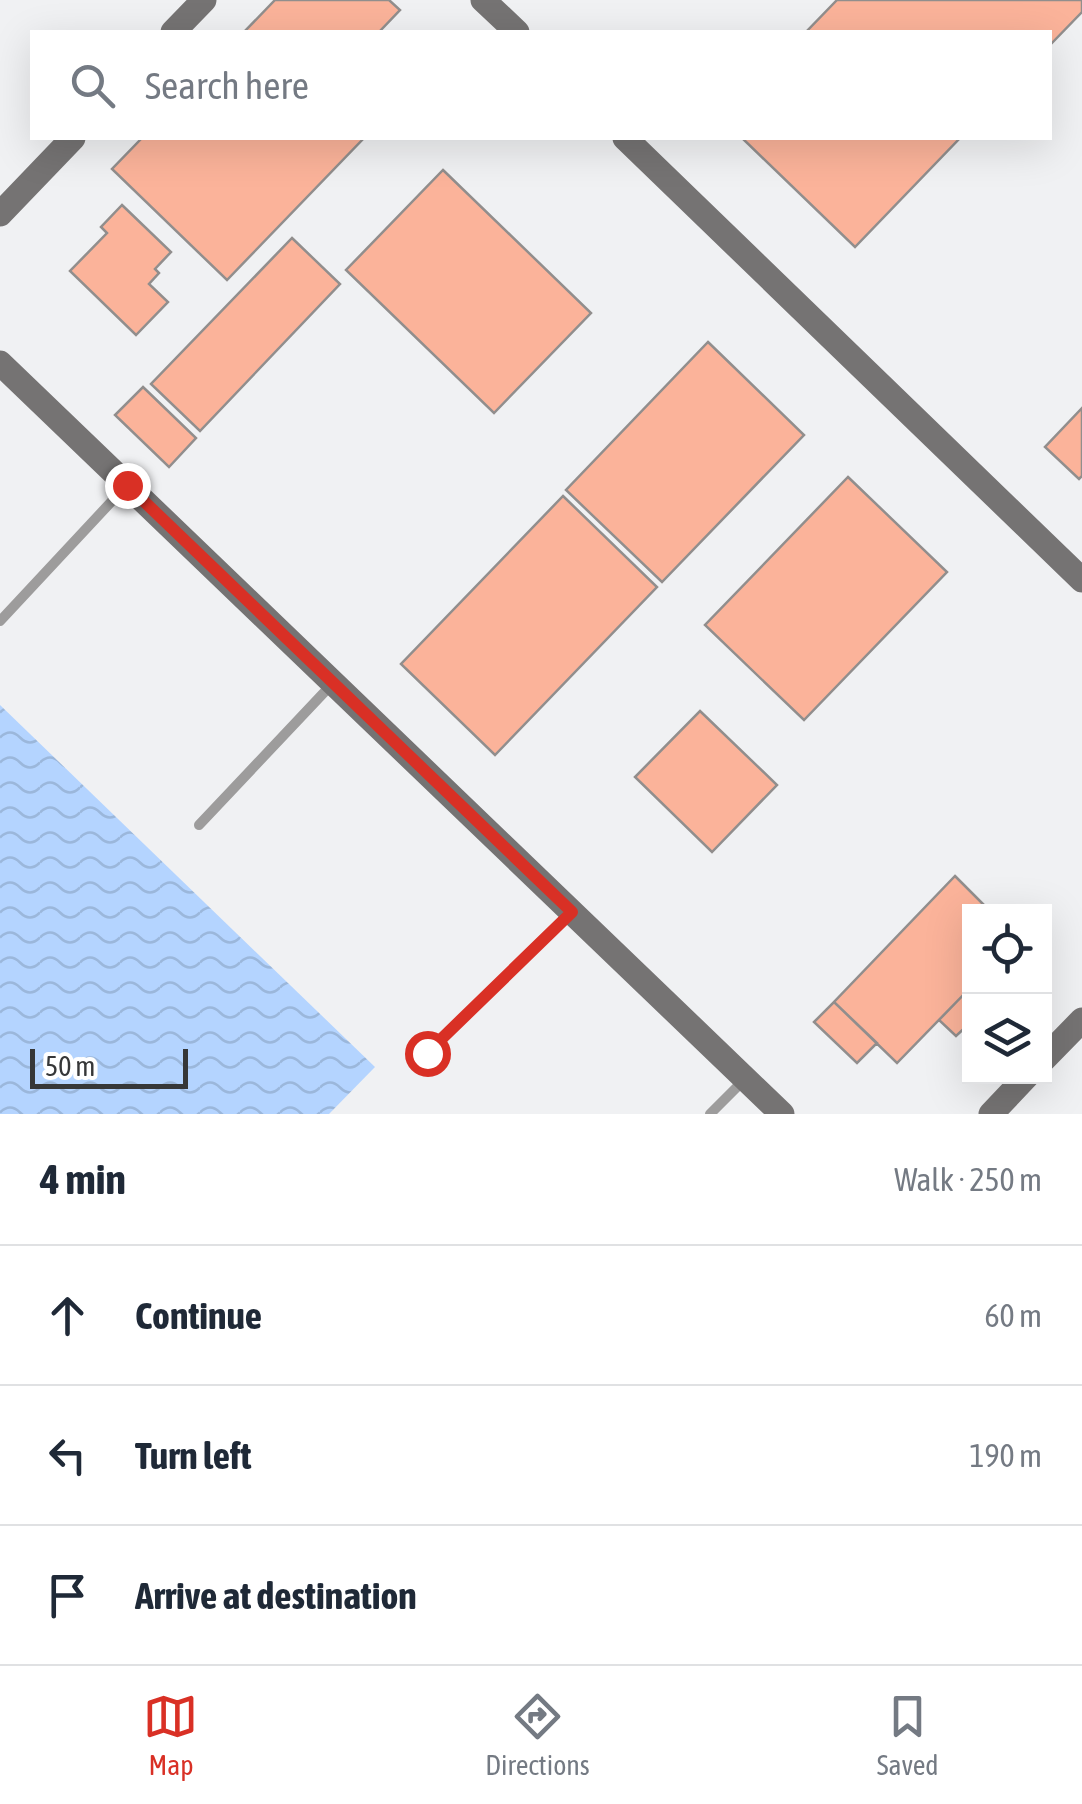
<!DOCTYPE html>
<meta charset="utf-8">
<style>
body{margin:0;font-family:"Asap Condensed",sans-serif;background:#f6f6f7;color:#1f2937}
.controls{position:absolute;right:30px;bottom:30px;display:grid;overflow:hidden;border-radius:0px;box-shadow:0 10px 40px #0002}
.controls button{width:90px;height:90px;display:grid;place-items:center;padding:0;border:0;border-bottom:2px solid #e0e1e3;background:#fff;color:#1f2937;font:50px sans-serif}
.scale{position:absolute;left:30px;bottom:25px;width:158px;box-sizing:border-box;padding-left:10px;border:5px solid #363738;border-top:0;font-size:28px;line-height:35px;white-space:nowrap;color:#363738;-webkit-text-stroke:8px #fff;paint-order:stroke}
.stop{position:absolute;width:30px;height:30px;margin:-22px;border:8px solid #d93025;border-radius:50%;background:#fff}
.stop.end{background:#d93025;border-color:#fff;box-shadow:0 2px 10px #0008}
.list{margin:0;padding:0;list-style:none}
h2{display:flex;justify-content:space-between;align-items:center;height:130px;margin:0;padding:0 40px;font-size:42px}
h2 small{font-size:32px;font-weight:400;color:#747a83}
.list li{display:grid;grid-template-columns:65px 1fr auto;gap:30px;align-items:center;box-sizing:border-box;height:140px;padding:0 40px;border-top:2px solid #e0e1e3}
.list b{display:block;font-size:38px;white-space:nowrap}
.list em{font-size:32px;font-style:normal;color:#747a83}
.icon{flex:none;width:55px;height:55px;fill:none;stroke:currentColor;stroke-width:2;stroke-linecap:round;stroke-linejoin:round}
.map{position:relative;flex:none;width:1082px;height:1114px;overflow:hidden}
.search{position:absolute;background:#fff;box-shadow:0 10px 40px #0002;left:30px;right:30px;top:30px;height:110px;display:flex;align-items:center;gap:25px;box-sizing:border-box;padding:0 35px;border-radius:0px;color:#747a83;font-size:38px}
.sheet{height:550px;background:#fff}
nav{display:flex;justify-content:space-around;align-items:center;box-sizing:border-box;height:140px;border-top:2px solid #e0e1e3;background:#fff;font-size:28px;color:#747a83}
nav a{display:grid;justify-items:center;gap:5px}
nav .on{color:#d93025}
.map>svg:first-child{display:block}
</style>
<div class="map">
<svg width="1082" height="1114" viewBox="0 0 1082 1114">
<defs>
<pattern id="water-waves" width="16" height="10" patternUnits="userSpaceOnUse" patternTransform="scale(2.5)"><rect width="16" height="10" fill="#b4d4ff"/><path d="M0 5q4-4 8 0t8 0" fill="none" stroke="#9bb7db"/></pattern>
</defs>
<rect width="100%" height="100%" fill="#f0f1f3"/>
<path fill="url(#water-waves)" d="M0,705L375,1067L329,1114H0Z"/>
<path fill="#fbb39a" stroke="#918e8d" stroke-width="2.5" d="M275,0H389L400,10L379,32H244Z
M837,0H1082V12L1050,45V32H806Z
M142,138H364L227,280L112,169Z
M742,138H960L855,247Z
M443,170L591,313L494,413L346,270Z
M122,205L171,252L155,269L159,273L149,284L168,302L136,335L70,271L107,233L101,227Z
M292,238L340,284L200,431L151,384Z
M708,342L804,435L662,582L566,490Z
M143,387L196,438L169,467L115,415Z
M1082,408V476L1079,479L1045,447Z
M848,477L947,572L804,720L705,625Z
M563,496L657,587L495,755L401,664Z
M700,711L777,785L712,852L635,777Z
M955,876L991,912H970V988L897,1063L834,1002Z
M970,988V1023L956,1036L939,1020Z
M834,1002L877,1043L857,1063L814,1022Z"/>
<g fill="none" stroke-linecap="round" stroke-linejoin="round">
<path stroke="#9d9c9c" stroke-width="10" d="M0,621L126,486
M199,825L333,683
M427,1053L571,912
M710,1114L745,1079"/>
<path stroke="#757373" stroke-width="25" d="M483,0L517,32
M173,32L204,0
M625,138L1082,580
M0,214L73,138
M0,363L782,1114
M1044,1059L1082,1020
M991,1114L1027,1076"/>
</g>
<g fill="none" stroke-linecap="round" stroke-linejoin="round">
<path stroke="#d93025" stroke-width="12" d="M127,485L572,912L427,1053"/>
</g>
</svg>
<div class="controls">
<button><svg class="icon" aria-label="locate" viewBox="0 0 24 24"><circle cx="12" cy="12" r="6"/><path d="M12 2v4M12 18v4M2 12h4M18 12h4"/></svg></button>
<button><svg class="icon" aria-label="layers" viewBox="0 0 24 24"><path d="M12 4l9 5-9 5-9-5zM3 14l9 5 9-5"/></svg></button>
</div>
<div class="scale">50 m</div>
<div class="stop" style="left:427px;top:1053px"></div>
<div class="stop end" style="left:127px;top:485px"></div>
<div class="search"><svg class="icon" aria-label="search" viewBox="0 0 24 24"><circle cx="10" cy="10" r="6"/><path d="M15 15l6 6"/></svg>Search here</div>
</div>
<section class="sheet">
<h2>4 min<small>Walk · 250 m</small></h2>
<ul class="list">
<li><svg class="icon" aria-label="ahead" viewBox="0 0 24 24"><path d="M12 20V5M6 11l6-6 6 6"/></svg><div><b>Continue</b></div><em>60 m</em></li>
<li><svg class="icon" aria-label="left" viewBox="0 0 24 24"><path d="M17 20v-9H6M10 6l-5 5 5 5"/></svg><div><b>Turn left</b></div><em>190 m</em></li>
<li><svg class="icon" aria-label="arrive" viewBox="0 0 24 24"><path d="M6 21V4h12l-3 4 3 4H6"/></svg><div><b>Arrive at destination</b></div></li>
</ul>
</section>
<nav>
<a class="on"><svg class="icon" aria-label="map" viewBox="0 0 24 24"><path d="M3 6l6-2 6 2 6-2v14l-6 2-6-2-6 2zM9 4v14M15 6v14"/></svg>Map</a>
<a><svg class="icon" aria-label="directions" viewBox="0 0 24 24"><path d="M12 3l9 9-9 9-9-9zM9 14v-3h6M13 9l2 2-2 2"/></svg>Directions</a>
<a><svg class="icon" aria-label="saved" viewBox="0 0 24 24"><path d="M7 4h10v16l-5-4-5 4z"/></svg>Saved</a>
</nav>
